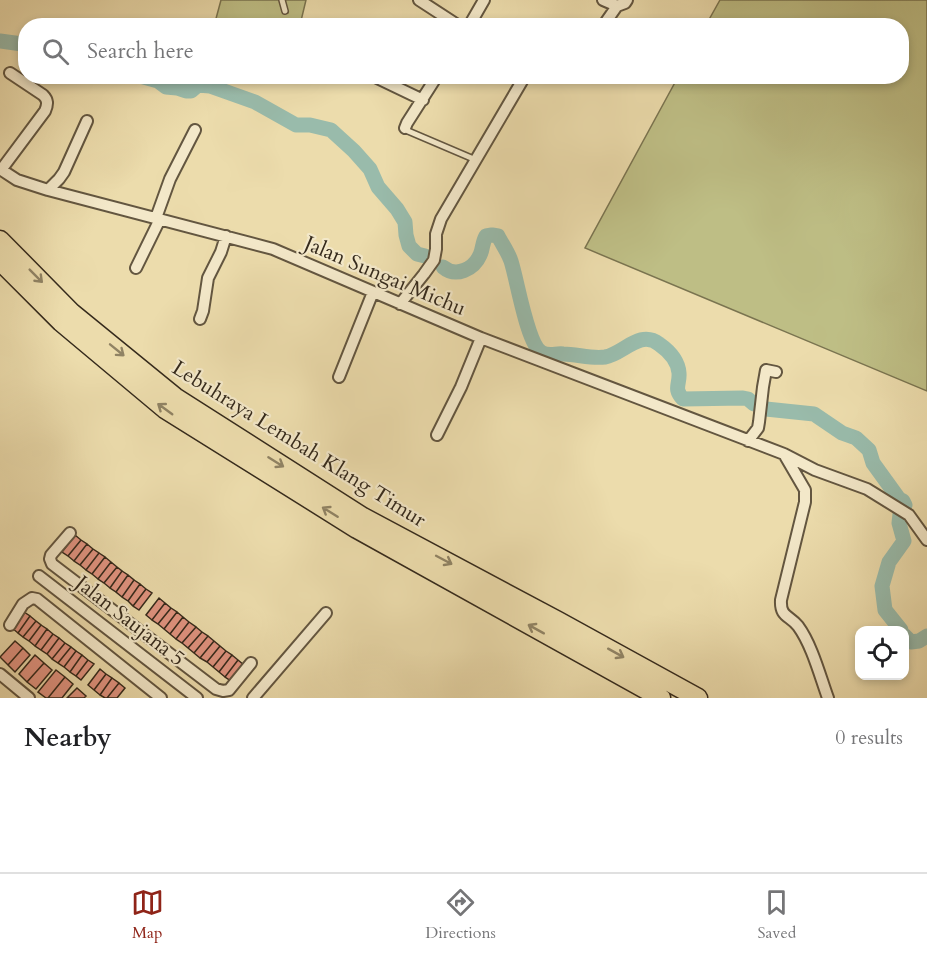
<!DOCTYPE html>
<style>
body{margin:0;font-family:Cardo,serif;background:#f6f6f6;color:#202124}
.controls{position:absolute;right:18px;bottom:18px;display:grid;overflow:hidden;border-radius:12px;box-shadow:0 3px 9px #0003}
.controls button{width:54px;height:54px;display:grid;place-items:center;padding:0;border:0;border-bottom:2px solid #e0e0e0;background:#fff;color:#202124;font:30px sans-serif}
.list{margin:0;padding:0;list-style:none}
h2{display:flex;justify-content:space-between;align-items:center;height:78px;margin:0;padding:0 24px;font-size:26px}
h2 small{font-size:20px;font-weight:400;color:#757577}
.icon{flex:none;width:33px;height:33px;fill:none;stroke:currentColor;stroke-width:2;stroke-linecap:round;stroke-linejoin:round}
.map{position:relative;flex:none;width:927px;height:698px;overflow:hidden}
.search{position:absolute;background:#fff;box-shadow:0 3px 9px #0003;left:18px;right:18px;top:18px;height:66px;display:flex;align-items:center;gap:15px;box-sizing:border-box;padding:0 21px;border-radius:24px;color:#757577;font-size:22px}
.sheet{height:174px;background:#fff}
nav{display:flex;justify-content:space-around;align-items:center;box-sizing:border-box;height:84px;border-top:2px solid #e0e0e0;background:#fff;font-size:16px;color:#757577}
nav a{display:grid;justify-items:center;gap:3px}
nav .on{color:#8f2418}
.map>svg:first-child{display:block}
</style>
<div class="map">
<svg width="927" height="698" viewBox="0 0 927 698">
<rect width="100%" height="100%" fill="#ecdcac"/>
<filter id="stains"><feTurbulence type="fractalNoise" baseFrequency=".00333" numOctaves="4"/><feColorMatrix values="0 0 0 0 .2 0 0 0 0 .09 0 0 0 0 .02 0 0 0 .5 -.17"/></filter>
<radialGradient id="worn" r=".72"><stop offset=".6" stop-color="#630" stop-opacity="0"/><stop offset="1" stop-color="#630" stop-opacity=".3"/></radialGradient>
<path fill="#bebe85" stroke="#7a7450" stroke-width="1.5" d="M221,0H306L300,25L214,26Z
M720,0H927V391L585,248L678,77L902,76V26L706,25Z"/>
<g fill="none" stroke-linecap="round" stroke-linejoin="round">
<path stroke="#99bbab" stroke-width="15" d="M0,41L22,44L26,46
M140,76L158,81L166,87L177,88L186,91H191L198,85L210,86L255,102L296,125H310L331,130L354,151L370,169L378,187L397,209L405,222L406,235L409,246L417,254L425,256
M443,267C456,278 474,269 480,255C483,249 482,243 486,236L492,235L498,236C502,244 508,252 511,261C517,279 527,343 541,352C548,357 556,353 563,354C577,354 591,359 605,357C623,354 640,329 659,344C669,351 678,360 679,373C680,385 673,388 683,399L743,398L748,399L754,404
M766,409L814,414L842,433L856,438L869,450L873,463L899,499L903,501L905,505L904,508
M900,514L899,523L904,541L889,562L882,586L885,610L901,630
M904,635L911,642L919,641L927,636"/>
</g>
<path fill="#e29582" stroke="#352a1c" stroke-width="1.5" d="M75,535L81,540L68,556L62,552Z
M81,540L87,544L74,561L68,556Z
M87,544L93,549L80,565L74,561Z
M93,549L99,553L86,570L80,565Z
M99,553L105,557L92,574L86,570Z
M105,557L111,562L98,579L92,574Z
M111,562L117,567L104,583L98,579Z
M117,567L122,571L110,588L104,583Z
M122,571L128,575L116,592L110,588Z
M128,575L134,580L122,597L116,592Z
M134,580L140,584L128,601L122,597Z
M140,584L146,589L133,606L128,601Z
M146,589L152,593L139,610L133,606Z
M159,598L165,603L152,620L146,615Z
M165,603L171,608L158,624L152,620Z
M171,608L177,612L164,629L158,624Z
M24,612L30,616L18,633L12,628Z
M177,612L183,617L170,634L164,629Z
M30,616L36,621L23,637L18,633Z
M183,617L189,622L176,639L170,634Z
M36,621L41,625L29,641L23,637Z
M189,622L196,627L182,643L176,639Z
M41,625L47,629L35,646L29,641Z
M196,627L202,632L188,648L182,643Z
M47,629L53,634L41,650L35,646Z
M202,632L208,636L194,653L188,648Z
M53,634L59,638L47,654L41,650Z
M208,636L214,641L200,658L194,653Z
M59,638L65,643L52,659L47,654Z
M15,641L23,648L8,665L0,657Z
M214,641L220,646L207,662L200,658Z
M65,643L71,647L58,663L52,659Z
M220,646L226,651L213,667L207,662Z
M71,647L76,651L64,667L58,663Z
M23,648L30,655L15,672L8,665Z
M76,651L82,655L70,672L64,667Z
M226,651L232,655L219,672L213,667Z
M35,655L44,663L27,682L19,674Z
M82,655L88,660L76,676L70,672Z
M232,655L238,660L225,677L219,672Z
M88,660L94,664L81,680L76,676Z
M238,660L244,665L231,681L225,677Z
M44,663L52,670L36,689L27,682Z
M100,669L106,674L94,690L88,685Z
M56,670L65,677L48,698H46L38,692Z
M106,674L112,678L100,695L94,690Z
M65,677L73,684L62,698H48Z
M112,678L119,683L107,698H105L100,695Z
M119,683L125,688L117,698H107Z
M77,688L86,696L84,698H67Z"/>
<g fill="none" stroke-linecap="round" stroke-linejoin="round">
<g stroke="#635640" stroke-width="8">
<path id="lane" d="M282,0L285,11
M405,128L408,131L476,160"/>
</g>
<g stroke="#635640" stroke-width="14">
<path id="street" d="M419,0L459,26
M603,0L617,6
M469,26L484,0
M603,26L617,6L625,3L627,0
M373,76L423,100
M405,128L407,123L437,76
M0,169L17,180L48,190L273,249L481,338L784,454L815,470L867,489L909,515L927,540
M1,170L45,111C48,104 48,100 43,95L10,73
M48,190L59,179L64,172L87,121
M156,218L170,179L195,130
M136,268L160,219
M400,304L424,274L434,260L436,249V234L441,219L525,76
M200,319L203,311L208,278L221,252L226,236
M339,377L373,292
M437,435L461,387L481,338
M748,441L758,428L759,422L763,387L766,370L776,372
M784,454L805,490V502L781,600C780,617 789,615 798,626C812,645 820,676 828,698
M70,533L51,555L50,559L52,564L216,689L223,691L229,690L251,663
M39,576L197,698
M10,625L23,604L32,598L37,599L161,698
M0,674L29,698
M253,698L326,613"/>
</g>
<g stroke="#352a1c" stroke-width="21">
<path id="highway" d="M0,240L72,313L175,397L363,517L558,621L698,698
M0,261L61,322L165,409L357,529L661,698"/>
</g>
<use href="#lane" stroke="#f3e8c9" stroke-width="5"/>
<use href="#street" stroke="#f3e8c9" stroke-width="10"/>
<use href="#highway" stroke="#ecdcac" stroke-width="18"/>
</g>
<defs><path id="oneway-shaft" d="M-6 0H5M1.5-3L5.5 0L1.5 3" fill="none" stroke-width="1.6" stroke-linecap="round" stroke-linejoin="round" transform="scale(1.5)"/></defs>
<g stroke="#908364">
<use href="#oneway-shaft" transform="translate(36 276) rotate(45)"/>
<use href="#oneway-shaft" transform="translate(117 350) rotate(39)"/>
<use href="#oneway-shaft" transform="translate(165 409) rotate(-144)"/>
<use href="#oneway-shaft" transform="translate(276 462) rotate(32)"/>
<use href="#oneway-shaft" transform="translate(330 512) rotate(-148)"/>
<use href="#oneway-shaft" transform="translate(444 560) rotate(28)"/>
<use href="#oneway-shaft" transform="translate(536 629) rotate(-151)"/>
<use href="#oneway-shaft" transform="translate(616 653) rotate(29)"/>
</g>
<g text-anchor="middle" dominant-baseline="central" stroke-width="4.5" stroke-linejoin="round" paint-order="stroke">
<g font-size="21" fill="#352a1c" stroke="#f3e8c9">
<text transform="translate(385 276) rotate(23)">Jalan Sungai Michu</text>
<text transform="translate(299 444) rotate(32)">Lebuhraya Lembah Klang Timur</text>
<text transform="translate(130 621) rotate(38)">Jalan Saujana 5</text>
</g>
</g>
<rect width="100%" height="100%" filter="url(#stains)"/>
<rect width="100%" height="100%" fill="url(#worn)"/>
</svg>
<div class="controls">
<button><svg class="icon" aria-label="locate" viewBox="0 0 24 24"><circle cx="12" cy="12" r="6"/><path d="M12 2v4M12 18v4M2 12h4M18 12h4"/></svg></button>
</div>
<div class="search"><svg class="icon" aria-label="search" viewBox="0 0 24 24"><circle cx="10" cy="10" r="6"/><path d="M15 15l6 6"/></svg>Search here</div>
</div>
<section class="sheet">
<h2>Nearby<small>0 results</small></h2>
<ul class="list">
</ul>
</section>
<nav>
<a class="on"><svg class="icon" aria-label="map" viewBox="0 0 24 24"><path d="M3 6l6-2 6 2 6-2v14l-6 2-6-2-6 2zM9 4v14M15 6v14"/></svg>Map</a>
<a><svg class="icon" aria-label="directions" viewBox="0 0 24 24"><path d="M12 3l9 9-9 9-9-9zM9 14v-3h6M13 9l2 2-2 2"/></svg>Directions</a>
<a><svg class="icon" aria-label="saved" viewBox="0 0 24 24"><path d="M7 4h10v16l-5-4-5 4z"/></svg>Saved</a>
</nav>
